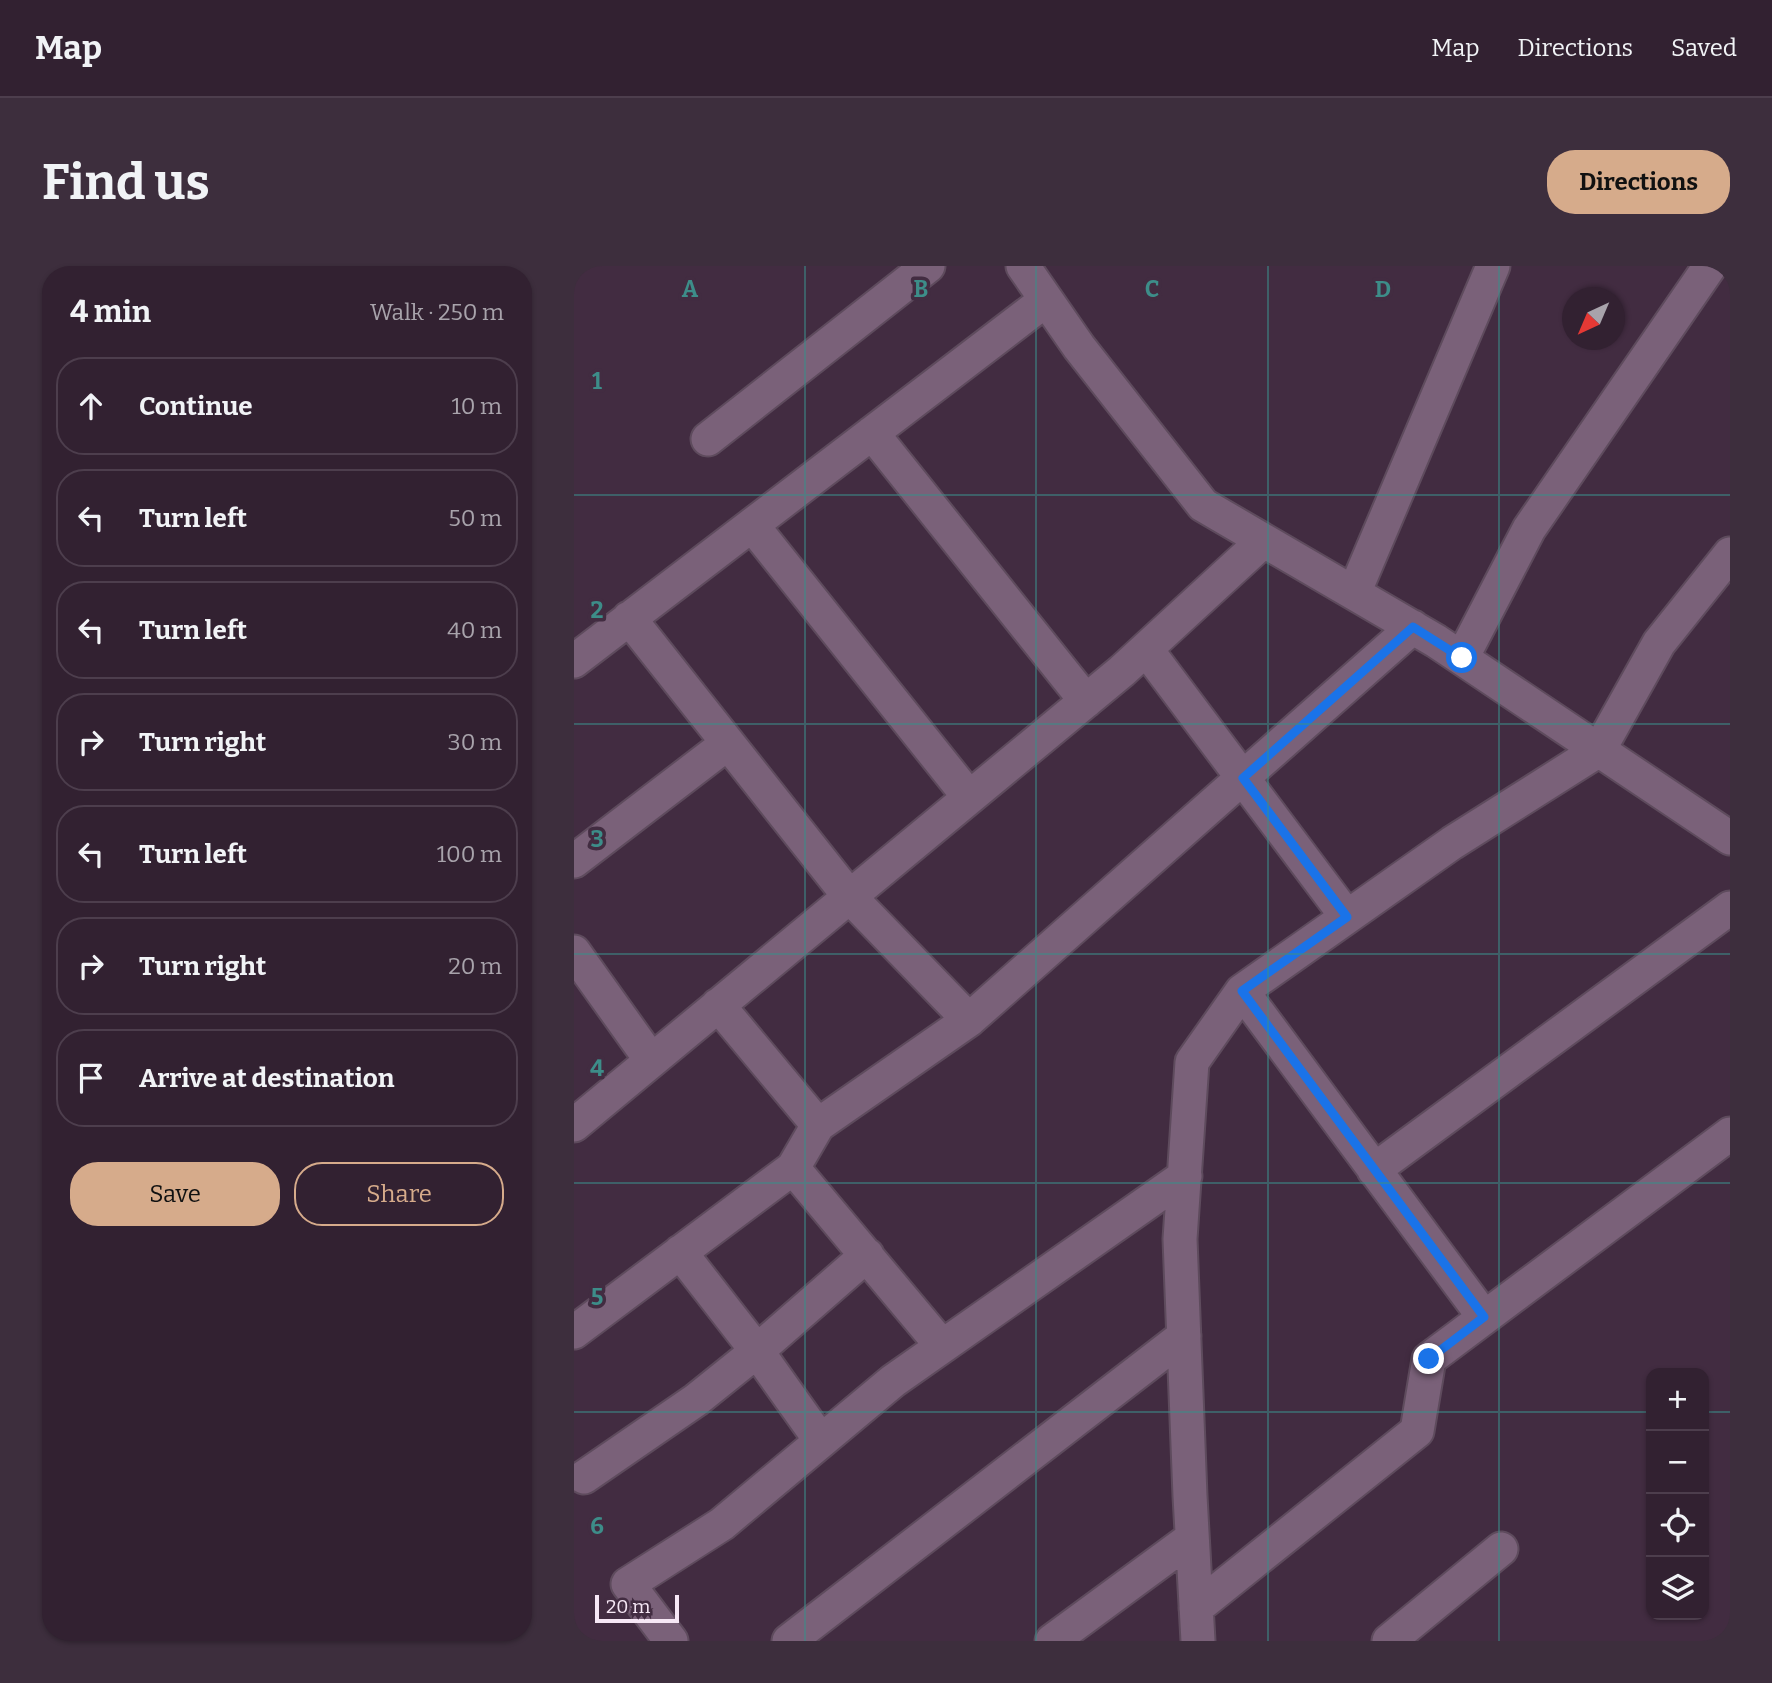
<!DOCTYPE html>
<meta charset="utf-8">
<style>
body{margin:0;font-family:Bitter,serif;background:#3d2e3d;color:#f1f3f6}
.controls{position:absolute;right:21px;bottom:21px;display:grid;overflow:hidden;border-radius:14px;box-shadow:0 2px 5px #0004}
.controls button{width:63px;height:63px;display:grid;place-items:center;padding:0;border:0;border-bottom:2px solid #4d3e4d;background:#322131;color:#f1f3f6;font:35px sans-serif}
.compass{position:absolute;left:988px;top:21px;width:63px;height:63px;border-radius:50%;background:#322131;box-shadow:0 2px 5px #0004;rotate:224deg}
.scale{position:absolute;left:21px;bottom:18px;width:84px;box-sizing:border-box;padding-left:7px;border:4px solid #f6e7f5;border-top:0;font-size:19px;line-height:24px;white-space:nowrap;color:#f6e7f5;-webkit-text-stroke:5px #422c41;paint-order:stroke}
.stop{position:absolute;width:21px;height:21px;margin:-16px;border:5px solid #1a73e8;border-radius:50%;background:#fff}
.stop.end{background:#1a73e8;border-color:#fff;box-shadow:0 2px 7px #0008}
.list{margin:0;padding:0;list-style:none}
h2{display:flex;justify-content:space-between;align-items:center;height:91px;margin:0;padding:0 28px;font-size:30px}
h2 small{font-size:23px;font-weight:400;color:#a8a3ab}
.list li{display:grid;grid-template-columns:46px 1fr auto;gap:21px;align-items:center;box-sizing:border-box;height:98px;margin:0 14px 14px;padding:0 14px;border:2px solid #4d3e4d;border-radius:28px}
.list b{display:block;font-size:26px;white-space:nowrap}
.list em{font-size:23px;font-style:normal;color:#a8a3ab}
.actions{display:flex;gap:14px;padding:21px 28px}
.actions a{flex:1;padding:16px 0;border:2px solid #d6ab8b;border-radius:28px;text-align:center;font-size:24px;color:#d6ab8b}
.actions .main{background:#d6ab8b;color:#111}
.icon{flex:none;width:38px;height:38px;fill:none;stroke:currentColor;stroke-width:2;stroke-linecap:round;stroke-linejoin:round}
.map{position:relative;flex:none;width:1156px;height:1375px;overflow:hidden;border-radius:28px}
header{display:flex;align-items:center;gap:42px;box-sizing:border-box;height:98px;padding:0 35px;background:#322131;border-bottom:2px solid #4d3e4d}
header strong{font-size:33px}
nav{display:flex;gap:38px;margin-inline-start:auto;font-size:24px}
.intro{display:flex;align-items:center;justify-content:space-between;box-sizing:border-box;height:168px;padding:0 42px}
h1{margin:0;font-size:49px}
.button{padding:18px 32px;border-radius:28px;background:#d6ab8b;color:#111;font-size:24px;font-weight:700}
main{display:flex;gap:42px;padding:0 42px}
aside{flex:1;background:#322131;border-radius:28px;box-shadow:0 2px 5px #0004}
.map>svg:first-child{display:block}
</style>
<header>
<strong>Map</strong>
<nav><a>Map</a><a>Directions</a><a>Saved</a></nav>
</header>
<div class="intro"><h1>Find us</h1><a class="button">Directions</a></div>
<main>
<aside>
<h2>4 min<small>Walk · 250 m</small></h2>
<ul class="list">
<li><svg class="icon" aria-label="ahead" viewBox="0 0 24 24"><path d="M12 20V5M6 11l6-6 6 6"/></svg><div><b>Continue</b></div><em>10 m</em></li>
<li><svg class="icon" aria-label="left" viewBox="0 0 24 24"><path d="M17 20v-9H6M10 6l-5 5 5 5"/></svg><div><b>Turn left</b></div><em>50 m</em></li>
<li><svg class="icon" aria-label="left" viewBox="0 0 24 24"><path d="M17 20v-9H6M10 6l-5 5 5 5"/></svg><div><b>Turn left</b></div><em>40 m</em></li>
<li><svg class="icon" aria-label="right" viewBox="0 0 24 24"><path d="M7 20v-9h11M14 6l5 5-5 5"/></svg><div><b>Turn right</b></div><em>30 m</em></li>
<li><svg class="icon" aria-label="left" viewBox="0 0 24 24"><path d="M17 20v-9H6M10 6l-5 5 5 5"/></svg><div><b>Turn left</b></div><em>100 m</em></li>
<li><svg class="icon" aria-label="right" viewBox="0 0 24 24"><path d="M7 20v-9h11M14 6l5 5-5 5"/></svg><div><b>Turn right</b></div><em>20 m</em></li>
<li><svg class="icon" aria-label="arrive" viewBox="0 0 24 24"><path d="M6 21V4h12l-3 4 3 4H6"/></svg><div><b>Arrive at destination</b></div></li>
</ul>
<div class="actions"><a class="main">Save</a><a>Share</a></div>
</aside>
<div class="map">
<svg width="1156" height="1375" viewBox="0 0 1156 1375">
<rect width="100%" height="100%" fill="#422c41"/>
<g fill="none" stroke-linecap="round" stroke-linejoin="round">
<g stroke="#5e4b5d" stroke-width="37">
<path id="minor" d="M449,0L505,81L629,239L862,375L1156,572
M298,167L512,435
M134,173L354,0
M178,259L395,531
M780,327L919,0
M572,383L773,651
M888,392L955,263L1136,0
M0,395L472,34
M0,595L154,477
M0,686L77,794
M668,725L910,1051
M144,739L244,859
M395,754L839,361
M0,859L548,405L689,275
M219,902L368,1080
M800,904L1156,642
M106,986L183,1085L247,1175
M0,1066L219,902L244,859L395,754L275,630L55,352
M10,1211L122,1134L183,1085L293,989
M622,1342L843,1165L855,1093L1156,868
M97,1375L54,1318L148,1258L319,1115L611,910
M215,1375L610,1070
M478,1375L618,1272
M624,1375L616,1230L606,973L618,796L668,725L878,577L1025,484L1085,377L1156,288
M815,1375L927,1283"/>
</g>
<use href="#minor" stroke="#7a6179" stroke-width="33"/>
</g>
<g fill="none" stroke-linecap="round" stroke-linejoin="round">
<path stroke="#1a73e8" stroke-width="9" d="M855,1093L910,1051L668,725L773,651L669,512L839,361L888,392"/>
</g>
<path fill="none" stroke="#3d8d89" stroke-width="2" stroke-opacity="0.55" d="M231,0V1375M462,0V1375M694,0V1375M925,0V1375M0,229H1156M0,458H1156M0,688H1156M0,917H1156M0,1146H1077M1130,1146H1156"/>
<g font-size="23" text-anchor="middle" font-weight="bold" fill="#3d8d89" stroke="#422c41" stroke-width="7" stroke-linejoin="round" paint-order="stroke">
<text x="116" y="31">A</text>
<text x="347" y="31">B</text>
<text x="578" y="31">C</text>
<text x="809" y="31">D</text>
<text x="23" y="123">1</text>
<text x="23" y="352">2</text>
<text x="23" y="581">3</text>
<text x="23" y="810">4</text>
<text x="23" y="1039">5</text>
<text x="23" y="1268">6</text>
</g>
</svg>
<div class="controls">
<button>+</button>
<button>−</button>
<button><svg class="icon" aria-label="locate" viewBox="0 0 24 24"><circle cx="12" cy="12" r="6"/><path d="M12 2v4M12 18v4M2 12h4M18 12h4"/></svg></button>
<button><svg class="icon" aria-label="layers" viewBox="0 0 24 24"><path d="M12 4l9 5-9 5-9-5zM3 14l9 5 9-5"/></svg></button>
</div>
<svg class="compass" viewBox="-18 -18 36 36"><path d="M0-13l5 13h-10z" fill="#e53935"/><path d="M0 13l5-13h-10z" fill="#a8a3ab"/></svg>
<div class="scale">20 m</div>
<div class="stop" style="left:888px;top:392px"></div>
<div class="stop end" style="left:855px;top:1093px"></div>
</div>
</main>
